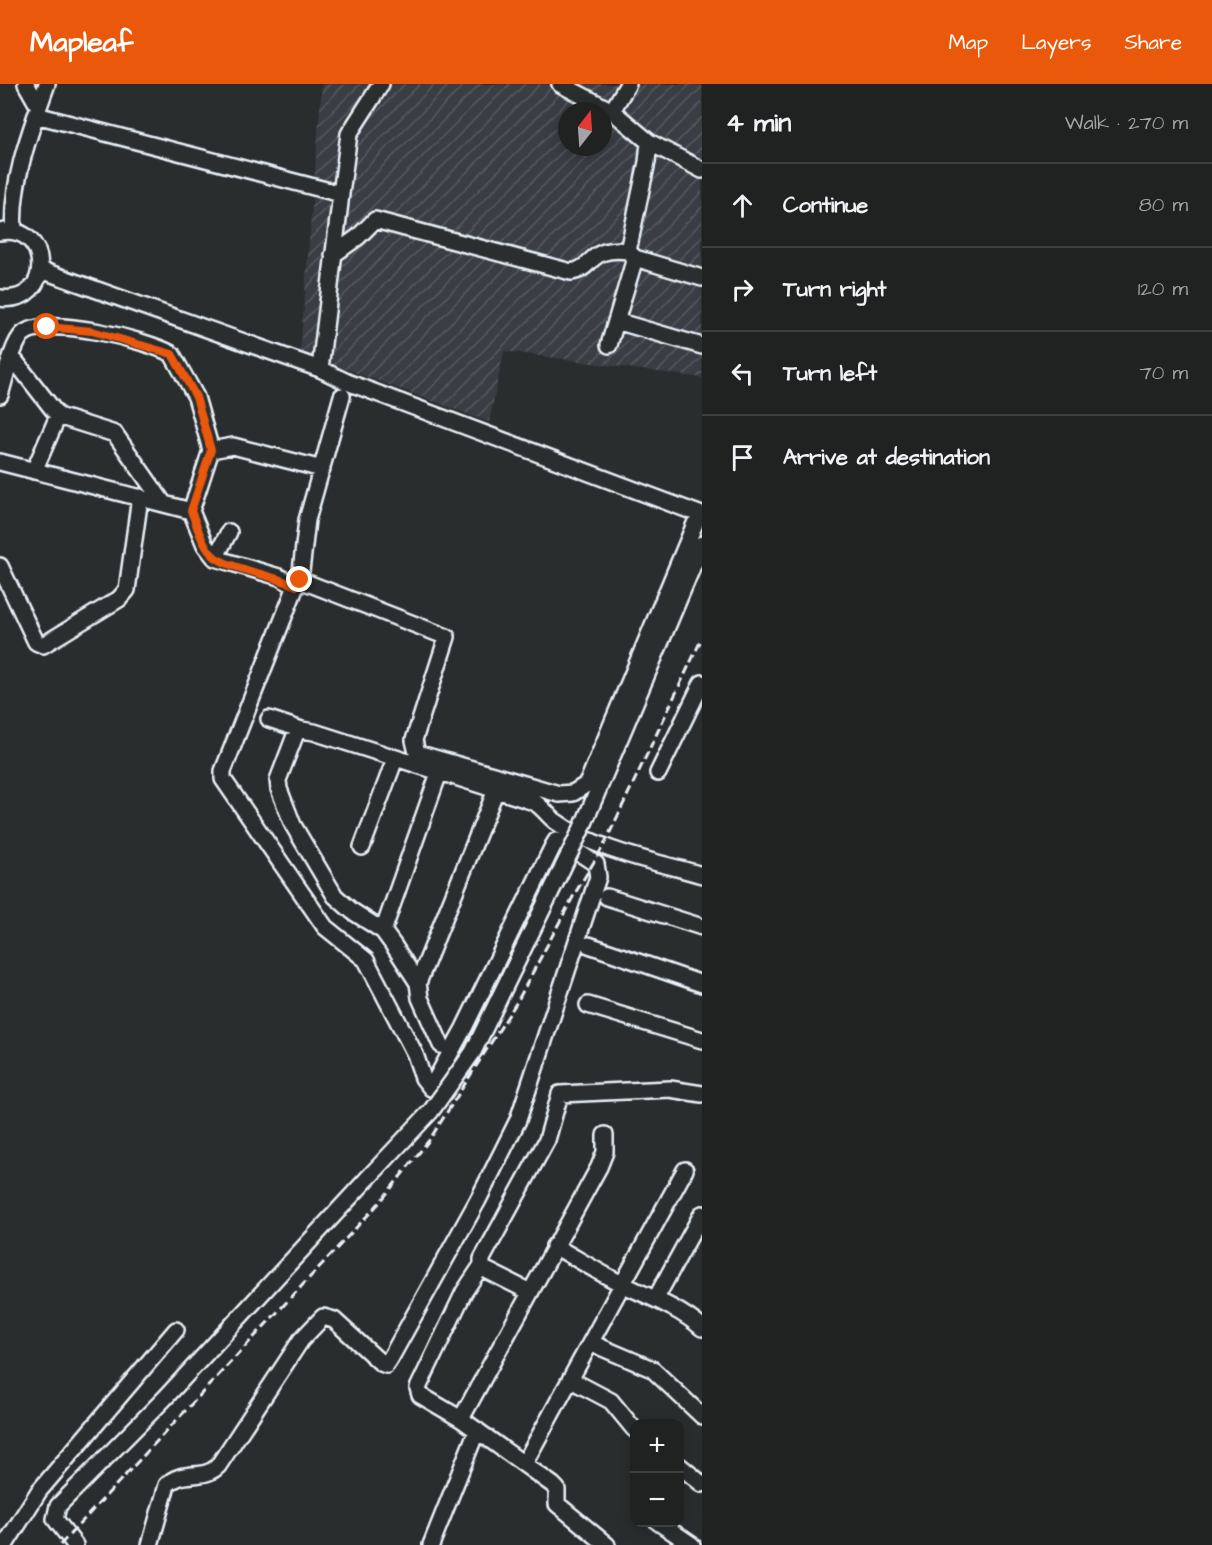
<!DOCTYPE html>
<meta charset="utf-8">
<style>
body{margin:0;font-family:"Architects Daughter",sans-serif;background:#2d2f2f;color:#f1f3f6}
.controls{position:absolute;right:18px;bottom:18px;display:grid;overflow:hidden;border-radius:12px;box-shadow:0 3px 15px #0003}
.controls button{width:54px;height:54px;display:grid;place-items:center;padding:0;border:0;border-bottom:2px solid #3d3f40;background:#202222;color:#f1f3f6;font:30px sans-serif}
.compass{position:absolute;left:558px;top:18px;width:54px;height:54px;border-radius:50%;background:#202222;box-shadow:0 3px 15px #0003;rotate:17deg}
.stop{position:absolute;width:18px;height:18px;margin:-14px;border:4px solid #ea580c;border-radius:50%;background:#fff}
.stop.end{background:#ea580c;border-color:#fff;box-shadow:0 2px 6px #0008}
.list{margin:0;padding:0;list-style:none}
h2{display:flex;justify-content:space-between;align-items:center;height:78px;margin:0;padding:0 24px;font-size:26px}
h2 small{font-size:20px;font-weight:400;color:#a2a4a5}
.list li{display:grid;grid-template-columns:39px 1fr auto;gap:18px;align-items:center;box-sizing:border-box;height:84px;padding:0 24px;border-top:2px solid #3d3f40}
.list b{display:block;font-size:22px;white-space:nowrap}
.list em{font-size:20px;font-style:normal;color:#a2a4a5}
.icon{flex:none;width:33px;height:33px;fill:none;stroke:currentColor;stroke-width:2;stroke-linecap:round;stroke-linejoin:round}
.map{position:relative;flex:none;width:702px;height:1461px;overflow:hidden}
header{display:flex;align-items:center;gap:36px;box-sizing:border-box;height:84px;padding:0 30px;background:#ea580c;color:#fff}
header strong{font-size:28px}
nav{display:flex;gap:33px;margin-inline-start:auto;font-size:21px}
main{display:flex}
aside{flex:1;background:#202222}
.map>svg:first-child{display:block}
</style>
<header>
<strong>Mapleaf</strong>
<nav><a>Map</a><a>Layers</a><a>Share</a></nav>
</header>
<main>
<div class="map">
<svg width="702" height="1461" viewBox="0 0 702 1461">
<defs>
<pattern id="industrial-furrows" width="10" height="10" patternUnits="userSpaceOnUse" patternTransform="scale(1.5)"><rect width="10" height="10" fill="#3b3e44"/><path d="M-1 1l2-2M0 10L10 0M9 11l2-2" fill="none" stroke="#575a60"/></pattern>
</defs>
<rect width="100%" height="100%" fill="#2a2d2e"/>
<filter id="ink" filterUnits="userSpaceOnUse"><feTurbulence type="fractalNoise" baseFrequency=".0167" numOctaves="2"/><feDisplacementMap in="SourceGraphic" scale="12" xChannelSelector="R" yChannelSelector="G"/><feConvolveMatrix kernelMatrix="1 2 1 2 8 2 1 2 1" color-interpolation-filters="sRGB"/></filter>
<g filter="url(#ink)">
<path fill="url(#industrial-furrows)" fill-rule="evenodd" d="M322,0H702V294L504,267L489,338L300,268ZM567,27H603V63H567Z"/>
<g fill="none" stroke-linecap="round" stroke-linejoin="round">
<g stroke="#e8f1f8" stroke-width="20">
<path id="minor" d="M26,0L39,23
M560,0L612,27L649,58L647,78L628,167L635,174L702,194
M612,27L628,0
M36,31L341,110L320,285
M649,58L702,86
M341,110L349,50L381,0
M0,148C50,138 56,221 0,214
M14,148C10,99 31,45 47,0
M333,171L358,153L375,136L571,188C594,185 588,162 628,167
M41,186L320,285L347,298L702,431
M616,237L702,262
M609,261L635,174
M12,273L58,332
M0,311C5,296 12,260 23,250C46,230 146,256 172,270L196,313L211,366L191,427L164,420
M211,366L233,362L322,385
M0,378L164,420L115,350L58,332L34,387
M191,427L205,461L215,474
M229,448L215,474L279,493L296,502L300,496L307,436L342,312
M0,482L36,558L43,561L119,515L127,506L140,413
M300,496L447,553L414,656L417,669L559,710L573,709L587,700L699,430
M269,635L302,646
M658,689L702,599
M582,744L702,460
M362,763L395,675
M607,813L702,843
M383,847L439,689
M589,861L702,900
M418,899L496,706
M588,921L702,956
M441,961L420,914L418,899L394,862L383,847L352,827L335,812L293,741L279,705L278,696L296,649L302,646L314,648L534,718C543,723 547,731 555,737C596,767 654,777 702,791
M554,1162C576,1174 598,1188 620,1199C649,1213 678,1223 702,1244
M482,1181L484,1185L528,1207
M656,1214L702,1130
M591,1259L652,1285L702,1332
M571,1296L611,1317L634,1345
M461,1335L599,1083L605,1068V1051
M525,1378L685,1086
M680,1382L702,1400
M658,1438L692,1461
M5,1461L39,1407L176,1246
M75,1461L55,1435L58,1422L165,1314L368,1094
M150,1461L167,1401C181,1385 204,1397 218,1382L301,1256L323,1233L334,1236L381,1279L386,1281L390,1275L478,1116L518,1036L598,793L596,780L561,757H556L553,762L464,944L431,1004L423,994L415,970L366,876L325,843L223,695V687L296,502
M431,1461L477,1346
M607,1461L557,1420V1405L553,1401L461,1335L420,1311L418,1304L464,1208L482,1181V1175L547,1056L560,1010L670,1005L702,1010"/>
</g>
<use href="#minor" stroke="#2a2d2e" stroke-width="15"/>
<path stroke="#e8f1f8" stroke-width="3" stroke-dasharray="9 4.5" stroke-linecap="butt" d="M60,1461L381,1117L430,1055L518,916L574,811L604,761L702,554"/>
<g stroke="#e8f1f8" stroke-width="20" stroke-linecap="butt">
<path id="minor-bridge" d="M368,1094L431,1027L473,968L582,744"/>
</g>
<use href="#minor-bridge" stroke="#2a2d2e" stroke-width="15"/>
</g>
</g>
<g fill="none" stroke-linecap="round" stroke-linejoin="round" filter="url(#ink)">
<path stroke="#ea580c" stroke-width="8" d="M47,243L92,247L172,270L196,313L211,366L191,427C197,441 202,463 215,473C228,484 276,492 296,502L300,496"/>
</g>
</svg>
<div class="controls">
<button>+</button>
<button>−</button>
</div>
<svg class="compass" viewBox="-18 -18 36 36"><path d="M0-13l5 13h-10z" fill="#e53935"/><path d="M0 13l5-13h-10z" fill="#a2a4a5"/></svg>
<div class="stop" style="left:47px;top:243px"></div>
<div class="stop end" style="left:300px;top:496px"></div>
</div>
<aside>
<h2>4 min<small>Walk · 270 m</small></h2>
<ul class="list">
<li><svg class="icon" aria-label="ahead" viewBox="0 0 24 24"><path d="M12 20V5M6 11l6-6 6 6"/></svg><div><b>Continue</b></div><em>80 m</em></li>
<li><svg class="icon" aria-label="right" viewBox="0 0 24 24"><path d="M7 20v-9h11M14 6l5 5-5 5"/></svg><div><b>Turn right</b></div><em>120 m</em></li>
<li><svg class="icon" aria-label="left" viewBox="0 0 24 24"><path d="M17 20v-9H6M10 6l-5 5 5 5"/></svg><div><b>Turn left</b></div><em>70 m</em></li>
<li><svg class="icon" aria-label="arrive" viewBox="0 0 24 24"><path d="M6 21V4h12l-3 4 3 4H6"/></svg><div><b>Arrive at destination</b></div></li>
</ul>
</aside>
</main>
